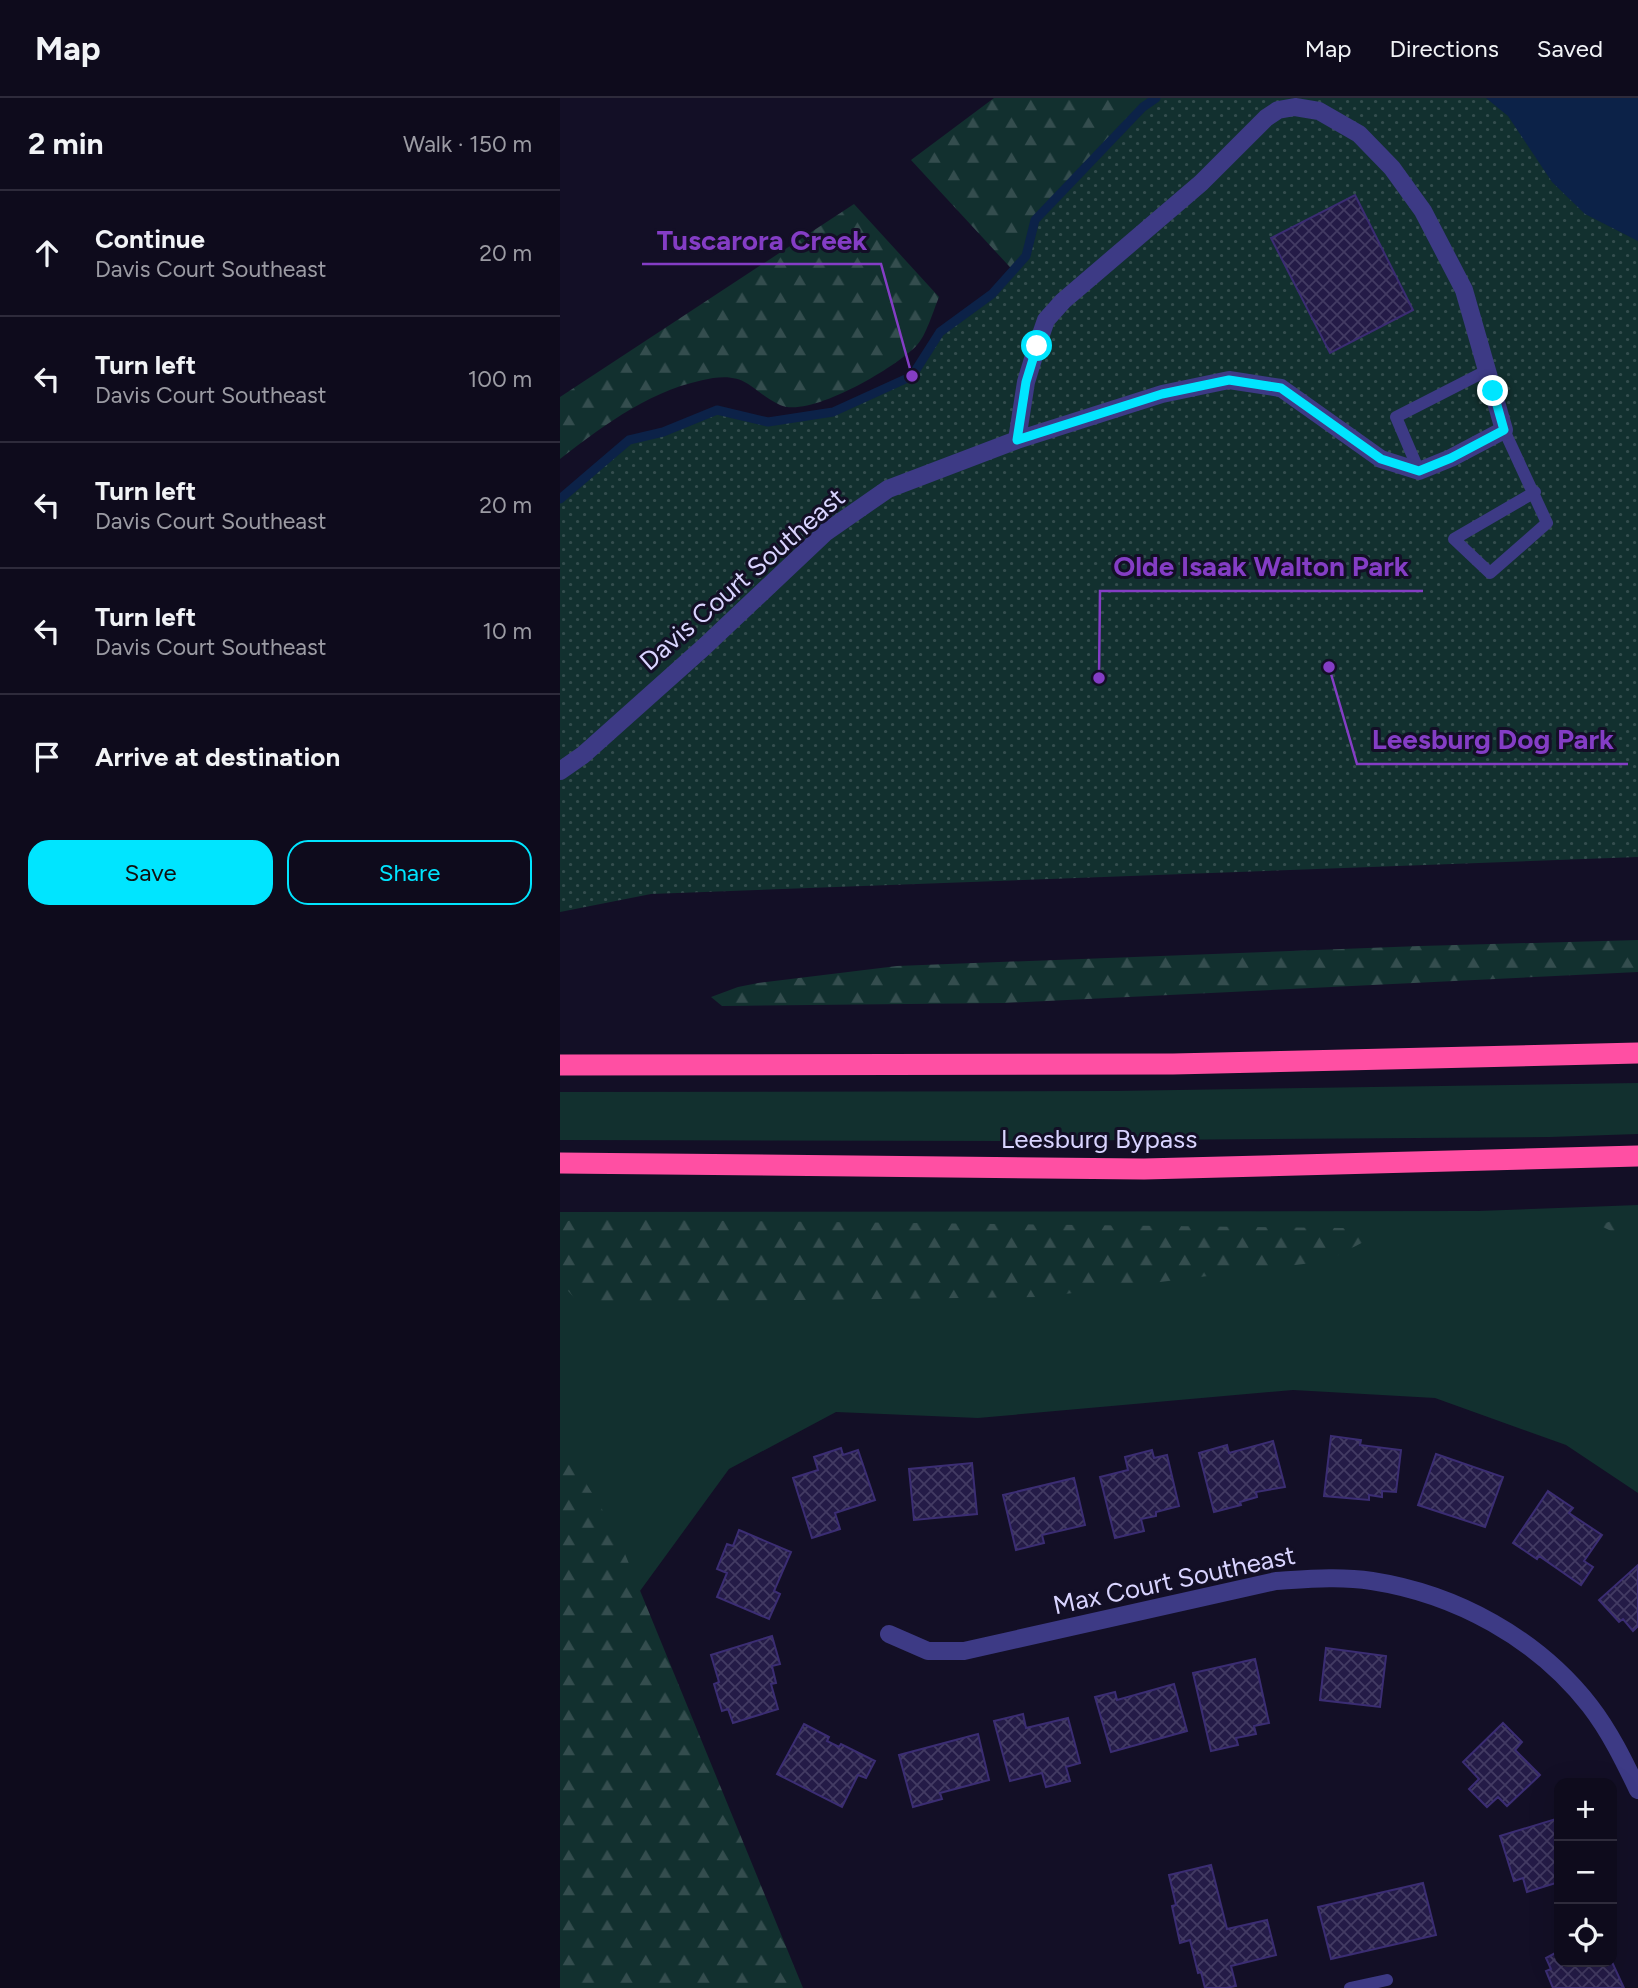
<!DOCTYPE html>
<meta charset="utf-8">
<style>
body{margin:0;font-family:Figtree,sans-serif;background:#171425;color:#f1f3f6}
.controls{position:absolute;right:21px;bottom:21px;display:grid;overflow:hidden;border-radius:14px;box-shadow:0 7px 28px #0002}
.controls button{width:63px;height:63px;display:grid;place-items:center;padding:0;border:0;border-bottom:2px solid #2e2b3b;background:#0e0b1c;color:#f1f3f6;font:35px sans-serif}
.stop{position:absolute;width:21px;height:21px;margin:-16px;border:5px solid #00e5ff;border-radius:50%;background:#fff}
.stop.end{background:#00e5ff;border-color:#fff;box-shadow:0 2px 7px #0008}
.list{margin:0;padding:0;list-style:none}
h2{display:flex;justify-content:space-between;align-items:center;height:91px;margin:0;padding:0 28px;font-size:30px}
h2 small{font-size:23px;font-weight:400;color:#9b9ba3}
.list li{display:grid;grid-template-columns:46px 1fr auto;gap:21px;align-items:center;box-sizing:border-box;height:126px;padding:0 28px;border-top:2px solid #2e2b3b}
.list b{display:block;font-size:26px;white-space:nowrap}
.list p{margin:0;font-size:23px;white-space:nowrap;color:#9b9ba3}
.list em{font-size:23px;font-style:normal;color:#9b9ba3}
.actions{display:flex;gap:14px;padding:21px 28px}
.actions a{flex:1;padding:16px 0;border:2px solid #00e5ff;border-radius:21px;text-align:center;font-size:24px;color:#00e5ff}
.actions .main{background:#00e5ff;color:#111}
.icon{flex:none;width:38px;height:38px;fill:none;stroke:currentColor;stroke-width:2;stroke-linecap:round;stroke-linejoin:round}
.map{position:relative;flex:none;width:1078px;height:1890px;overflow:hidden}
header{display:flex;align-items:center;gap:42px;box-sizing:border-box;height:98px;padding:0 35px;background:#0e0b1c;border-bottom:2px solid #2e2b3b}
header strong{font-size:33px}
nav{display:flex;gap:38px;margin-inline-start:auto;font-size:24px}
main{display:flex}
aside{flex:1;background:#0e0b1c}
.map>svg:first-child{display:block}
</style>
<header>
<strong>Map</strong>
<nav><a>Map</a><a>Directions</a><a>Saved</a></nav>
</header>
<main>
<aside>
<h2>2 min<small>Walk · 150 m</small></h2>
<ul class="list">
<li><svg class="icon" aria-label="ahead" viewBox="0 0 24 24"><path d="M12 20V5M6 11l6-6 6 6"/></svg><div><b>Continue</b><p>Davis Court Southeast</p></div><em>20 m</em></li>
<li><svg class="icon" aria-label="left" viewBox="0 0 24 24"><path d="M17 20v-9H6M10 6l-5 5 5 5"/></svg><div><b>Turn left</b><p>Davis Court Southeast</p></div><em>100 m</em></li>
<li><svg class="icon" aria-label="left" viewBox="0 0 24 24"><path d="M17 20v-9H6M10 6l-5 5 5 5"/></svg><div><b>Turn left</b><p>Davis Court Southeast</p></div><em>20 m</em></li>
<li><svg class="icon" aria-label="left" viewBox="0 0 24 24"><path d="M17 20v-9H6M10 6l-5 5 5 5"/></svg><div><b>Turn left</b><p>Davis Court Southeast</p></div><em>10 m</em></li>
<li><svg class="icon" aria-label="arrive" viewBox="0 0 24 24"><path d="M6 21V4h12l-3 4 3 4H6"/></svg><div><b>Arrive at destination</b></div></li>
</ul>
<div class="actions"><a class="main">Save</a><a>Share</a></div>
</aside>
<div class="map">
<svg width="1078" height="1890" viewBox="0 0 1078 1890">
<defs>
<pattern id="forest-firs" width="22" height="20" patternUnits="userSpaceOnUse" patternTransform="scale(1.75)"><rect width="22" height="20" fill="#12302f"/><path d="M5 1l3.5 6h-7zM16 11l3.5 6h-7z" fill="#344d4e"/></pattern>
<pattern id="park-dots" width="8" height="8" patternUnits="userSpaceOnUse" patternTransform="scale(1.75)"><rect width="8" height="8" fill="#12302f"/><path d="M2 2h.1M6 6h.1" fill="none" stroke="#344d4e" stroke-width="1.8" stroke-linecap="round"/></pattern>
<pattern id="building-cross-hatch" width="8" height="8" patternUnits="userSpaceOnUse" patternTransform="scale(1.75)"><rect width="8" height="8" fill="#241b47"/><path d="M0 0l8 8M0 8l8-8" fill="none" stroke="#433b63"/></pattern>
</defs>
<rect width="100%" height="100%" fill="#130f26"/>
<path fill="#12302f" d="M1078,985V1036L990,1039L448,1043L0,1042V994L554,993Z
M1078,1107V1395L1006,1347L875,1300L733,1292L418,1320L276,1314L169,1371L80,1493L0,1573V1114L918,1113Z"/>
<path fill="url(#forest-firs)" d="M434,0H817L472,193L351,62Z
M294,106L379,199C374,211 366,238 357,247C337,269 249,321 220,307C192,294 189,275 153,280C93,290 47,325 0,361V299Z
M1078,842V874L444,905L162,908L151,899L178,889L198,885L337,868L860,848Z
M16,1121L783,1130L813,1139L767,1163L481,1199L19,1205L0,1184V1125Z
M1078,1122V1136L1055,1135L1039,1127L1052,1123Z
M0,1343L56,1434L243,1890H0Z"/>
<path fill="url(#park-dots)" d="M596,0H1078V759L91,796L0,814V401L69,342L103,334L157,312L208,324L273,314L351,278L380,234L432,196L466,158L475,122L583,9Z"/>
<path fill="#0c2248" d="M926,0H1078V143L1025,116L992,84L948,18Z"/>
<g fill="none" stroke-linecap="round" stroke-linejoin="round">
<path stroke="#0c2248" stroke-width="9" d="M0,401L69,342L103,334L157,312L208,324L273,314L352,278L380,234L432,196L466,158L475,122L583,9L596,0"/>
</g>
<path fill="url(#building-cross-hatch)" stroke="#3b2d73" stroke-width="2" d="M795,97L853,212L770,255L711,140Z
M771,1338L801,1342L800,1347L841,1352L836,1394L822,1393V1399L809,1397V1402L764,1398Z
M713,1343L725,1389L696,1394L697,1399L680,1404L681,1407L654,1414L639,1355L667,1347L669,1355Z
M281,1350L283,1357L298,1352L315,1402L275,1415L280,1431L252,1440L233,1380L258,1372L254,1359Z
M592,1352L594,1360L607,1357L619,1408L596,1414V1418L581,1421L584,1433L555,1440L540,1379L568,1372L565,1359Z
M876,1356L943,1379L925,1429L858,1407Z
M412,1365L417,1416L354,1422L349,1371Z
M514,1380L525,1427L482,1437L484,1445L456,1452L443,1397Z
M988,1393L1013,1410L1009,1415L1042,1437L1024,1463L1033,1469L1021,1487L979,1458L977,1461L953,1445Z
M179,1432L231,1454L214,1493L220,1496L209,1521L157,1499L167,1475L157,1471L167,1446L173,1448Z
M1078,1467V1528L1073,1533L1063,1521L1059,1524L1039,1502Z
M212,1538L220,1566L212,1568L216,1585L211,1586L218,1611L173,1625L168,1611L162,1613L154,1586L159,1584L151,1557Z
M766,1550L826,1558L820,1609L760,1602Z
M695,1561L709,1625L694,1628L696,1636L676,1640L678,1647L651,1653L633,1575Z
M614,1586L627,1633L551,1654L535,1599L555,1594L557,1602Z
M463,1616L466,1630L508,1620L520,1665L506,1669L510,1683L486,1689L482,1675L450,1683L434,1623Z
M943,1625L962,1644L955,1652L980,1677L947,1708L938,1699L927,1709L909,1691L919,1681L903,1664Z
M244,1626L269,1639L267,1643L279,1649L281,1646L315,1663L306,1680L298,1677L282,1709L217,1676Z
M418,1636L429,1682L380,1695L382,1701L353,1709L339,1657Z
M999,1720V1784L967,1794L963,1780L954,1783L940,1738Z
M651,1767L667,1831L707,1822L716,1857L671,1868L676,1888L666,1890H645L641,1874L638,1875L630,1842L620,1845L612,1808L616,1807L609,1777Z
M863,1785L876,1837L771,1861L758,1809Z
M999,1853V1864H1052L1064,1890H993L986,1873L991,1871L986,1860Z"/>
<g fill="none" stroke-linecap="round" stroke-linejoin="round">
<path stroke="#3d3a85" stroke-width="12" d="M944,332L987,425L930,475L894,441L975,394
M859,373L836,319L926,273
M790,1890L827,1882"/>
<path stroke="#3d3a85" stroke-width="18" d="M0,673L23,657L144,549L266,434L328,391L457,342L602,296L669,282L721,290L821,361L859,373L891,360L944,332L904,192L863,113L832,70L799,36L759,13L735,9L718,12L706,20L641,85L503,203L486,222L477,248L466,284L457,342
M329,1536L368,1553H404L716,1483C748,1481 780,1478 812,1483C896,1496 977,1540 1030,1608C1050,1634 1064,1663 1078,1692"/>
<path stroke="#ff4fa3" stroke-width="21" d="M0,967L613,966L1078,955
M0,1065L584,1071L1078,1058"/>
</g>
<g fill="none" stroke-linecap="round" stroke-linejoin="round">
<path stroke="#00e5ff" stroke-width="9" d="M477,248L466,284L457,342L602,296L669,282L721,290L821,361L859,373L891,360L944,332L933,293"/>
</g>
<g text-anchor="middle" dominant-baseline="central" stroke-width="6" stroke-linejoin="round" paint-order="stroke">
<g font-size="26" fill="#d9d4ff" stroke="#130f26">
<text transform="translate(182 481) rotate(-41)">Davis Court Southeast</text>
<text x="539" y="1041">Leesburg Bypass</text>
<text transform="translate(614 1482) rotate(-12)">Max Court Southeast</text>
</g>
</g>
<path fill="none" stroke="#843dc5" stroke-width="2.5" d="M352 278L321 166H82M539 580L540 493H863M769 569L797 666H1068"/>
<g fill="#843dc5" stroke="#130f26" stroke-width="2.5">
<circle cx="352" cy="278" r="7"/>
<circle cx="539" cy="580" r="7"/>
<circle cx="769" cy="569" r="7"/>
</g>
<g font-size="28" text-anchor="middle" font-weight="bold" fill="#843dc5" stroke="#130f26" stroke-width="6" stroke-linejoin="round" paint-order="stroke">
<text x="202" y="152">Tuscarora Creek</text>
<text x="701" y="478">Olde Isaak Walton Park</text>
<text x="933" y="651">Leesburg Dog Park</text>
</g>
</svg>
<div class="controls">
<button>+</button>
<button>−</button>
<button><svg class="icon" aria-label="locate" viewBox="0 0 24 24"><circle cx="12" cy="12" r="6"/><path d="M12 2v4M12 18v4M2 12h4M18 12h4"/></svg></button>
</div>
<div class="stop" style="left:477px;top:248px"></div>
<div class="stop end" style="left:933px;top:293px"></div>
</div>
</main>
